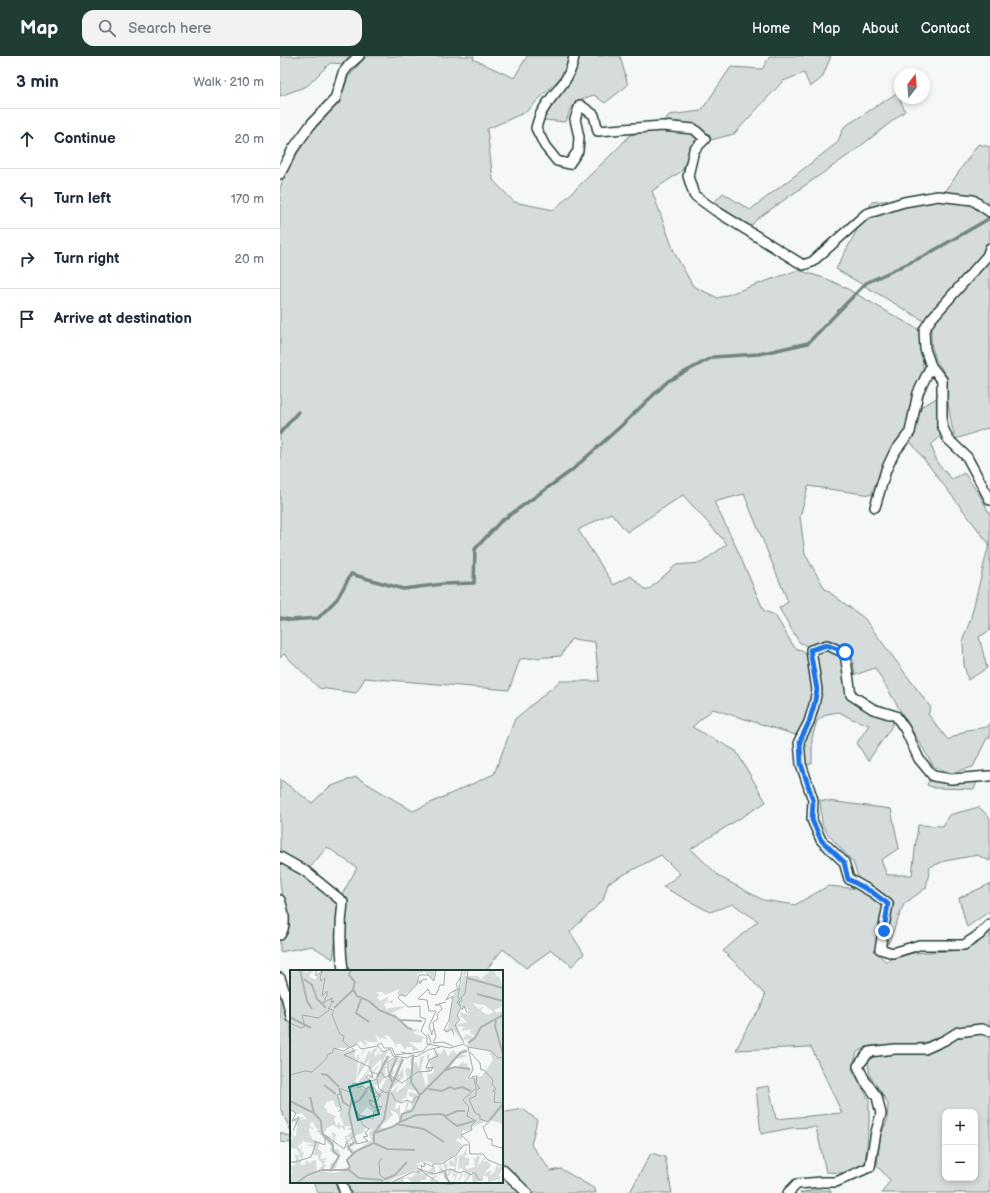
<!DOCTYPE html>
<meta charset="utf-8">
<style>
body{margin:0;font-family:"Balsamiq Sans",sans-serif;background:#f2f2f3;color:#1f2937}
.controls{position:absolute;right:12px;bottom:12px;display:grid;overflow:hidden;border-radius:8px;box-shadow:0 2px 6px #0003}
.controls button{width:36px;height:36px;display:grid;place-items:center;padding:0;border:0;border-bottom:1px solid #e0e1e3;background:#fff;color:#1f2937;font:20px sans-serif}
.compass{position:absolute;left:614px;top:12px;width:36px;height:36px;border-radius:50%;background:#fff;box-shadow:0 2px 6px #0003;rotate:16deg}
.stop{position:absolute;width:12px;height:12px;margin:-9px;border:3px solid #1a73e8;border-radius:50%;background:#fff}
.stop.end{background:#1a73e8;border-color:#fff;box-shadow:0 1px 4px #0008}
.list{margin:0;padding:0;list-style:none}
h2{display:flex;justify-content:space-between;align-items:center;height:52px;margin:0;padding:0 16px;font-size:17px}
h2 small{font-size:13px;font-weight:400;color:#747a83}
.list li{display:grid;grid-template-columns:26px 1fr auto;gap:12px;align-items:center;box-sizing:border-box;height:60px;padding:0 16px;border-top:1px solid #e0e1e3}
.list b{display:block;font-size:15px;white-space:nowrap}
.list em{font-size:13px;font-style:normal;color:#747a83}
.icon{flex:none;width:22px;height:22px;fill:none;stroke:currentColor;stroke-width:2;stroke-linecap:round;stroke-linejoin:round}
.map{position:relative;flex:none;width:710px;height:1137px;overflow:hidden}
header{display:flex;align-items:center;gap:24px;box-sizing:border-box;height:56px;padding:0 20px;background:#1f3d34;color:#fff}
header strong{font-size:19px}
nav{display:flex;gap:22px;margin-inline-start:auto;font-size:14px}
.search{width:280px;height:36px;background:#f2f2f3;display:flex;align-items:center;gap:10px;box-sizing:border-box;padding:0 14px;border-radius:12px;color:#747a83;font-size:15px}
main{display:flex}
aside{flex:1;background:#fff}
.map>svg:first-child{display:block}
</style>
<header>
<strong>Map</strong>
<div class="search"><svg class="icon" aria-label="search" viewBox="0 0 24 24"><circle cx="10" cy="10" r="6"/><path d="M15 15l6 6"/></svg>Search here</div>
<nav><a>Home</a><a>Map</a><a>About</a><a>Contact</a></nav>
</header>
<main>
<aside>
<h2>3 min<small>Walk · 210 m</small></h2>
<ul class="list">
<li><svg class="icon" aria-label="ahead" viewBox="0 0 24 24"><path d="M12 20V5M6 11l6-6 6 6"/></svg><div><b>Continue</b></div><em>20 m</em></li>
<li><svg class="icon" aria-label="left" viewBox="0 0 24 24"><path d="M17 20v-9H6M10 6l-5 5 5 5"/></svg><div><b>Turn left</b></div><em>170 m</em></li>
<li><svg class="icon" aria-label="right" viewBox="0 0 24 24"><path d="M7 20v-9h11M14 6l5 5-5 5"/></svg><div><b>Turn right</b></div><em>20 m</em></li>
<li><svg class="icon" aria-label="arrive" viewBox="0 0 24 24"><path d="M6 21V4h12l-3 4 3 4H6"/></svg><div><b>Arrive at destination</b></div></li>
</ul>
</aside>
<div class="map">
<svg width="710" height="1137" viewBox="0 0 710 1137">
<rect width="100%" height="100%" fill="#f6f7f7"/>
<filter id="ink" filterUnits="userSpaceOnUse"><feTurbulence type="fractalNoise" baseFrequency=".025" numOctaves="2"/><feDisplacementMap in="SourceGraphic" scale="8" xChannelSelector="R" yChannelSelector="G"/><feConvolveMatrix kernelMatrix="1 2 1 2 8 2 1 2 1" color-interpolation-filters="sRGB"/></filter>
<g filter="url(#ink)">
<path fill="#d6dcdb" stroke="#7a8c88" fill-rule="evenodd" d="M0,0H75L68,8L50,7L27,30L0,40Z
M87,0H194L193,3L234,22L247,0H289L288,7L280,22L246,56L207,73L213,124L234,146L274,154L338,92L350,79L375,73L416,77L418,83L411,93L402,115L372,135L395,198L413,230L438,242L518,214L547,223L566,232L639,274L642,297L643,316L626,373L607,400L591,439L528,430L520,461L525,498L545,533L584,562L651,652L648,658L668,684L687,674L707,671L710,666V682H707L693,711L671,717L654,711L595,612L575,619L571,595L550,584L527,590L519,586L499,552L508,546L464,438L434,446L453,484L484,555L495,559L514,591L527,598L530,621L534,636L519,680L433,653L412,671L456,695L486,746L411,793L440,821L483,844L515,849L548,830L580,833L605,850L597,882L596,895L605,905L633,897L686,894L710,874V971L661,981L644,987L590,990L577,996L572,1013L589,1044V1068L585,1108L564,1117L546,1116L536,1071L511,1072L481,1078L476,1032L489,1030L496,1063L562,1057L531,991L456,994L470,966L481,951L485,939L463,914L443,895L478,865L453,848L430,856L383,831L400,818L381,799L328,827L323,844L290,876L304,898L292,910L271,894L246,912L223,893L205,915H67L64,861L67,846L62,838L77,812L47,791L28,814L2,796L0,797V723L32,747L49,731L76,721L133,755L214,718L235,663L280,625H319L315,586L291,583L281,600L240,603L229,634L85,622L76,637L39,632L4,598L0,602V132L5,117L30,77L49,57L60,42L68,22L80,7ZM403,439L447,488L421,507L396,509L367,535L351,520L334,529L298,474L331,457L347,476Z
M298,0H340L348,29L325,47L314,39L302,43L290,53L286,66L263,64L267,55L290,27Z
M490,0H551L542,22L530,31L524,17L503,25L454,78L431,84L417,69L384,65L389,59L421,55L451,11L482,13Z
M617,37L625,55L573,96L477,163L471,170L433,147L443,137L470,154L557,87L564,71Z
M698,88L710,91V376L707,372L676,383L672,371L668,347L667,321L656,304L651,288V269L556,213L592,146L663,139Z
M657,342L660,381L651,389L658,408L672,423L684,417L699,438L710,458V574L699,581L707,612L688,624L684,609L683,583L690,565L709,488L630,385L642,350Z
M547,592L563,600L569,643L592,656L614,665L610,673L588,705L577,687L589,669L572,663L559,656L547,658L537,665L532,682V708L524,709V687L531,669L541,633L538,615L536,595Z
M650,722L673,727L697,726L694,733L655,732L647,729Z
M540,744L611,753L619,792L601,804L607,819H632L638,769L663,770L669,759L699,751L710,762V805L697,799L665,805L650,811L646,832L624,848L608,888L605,885L614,847L595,832L579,824L573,806L547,777L542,768Z
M2,806L28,823L60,848L53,903L32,890L0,896V884L6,875L0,825V807Z
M710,828V855L687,871L679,842Z
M0,928L11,970V1075L0,1052Z
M701,976L710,978V1137H602L610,1124L597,1110L600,1081L607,1065L608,1048L600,1034L590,1020L588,1007L594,999L650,996L684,979ZM665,1056H695V1122H665Z
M222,1052L226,1056L243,1053L257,1064L251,1089L271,1115L281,1113L315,1133L316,1137H252L222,1107Z
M0,1077L11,1081V1087L0,1086Z
M371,1097L385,1101L392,1137H343L350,1136Z
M222,1117L242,1137H67L64,1126H222Z
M33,1126H59L63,1137H38Z
M533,1134H550L551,1137H520Z"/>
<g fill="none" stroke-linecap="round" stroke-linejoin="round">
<path stroke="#72857f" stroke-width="3.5" d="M0,377L18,356
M0,562L11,564L38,562L57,543L71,518L123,533L163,528L194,527L195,493L220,466L291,415L341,370L388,325L433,301L479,298L528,287L586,227L646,199L710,162"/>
<g stroke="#1f3d34" stroke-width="12">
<path id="minor" d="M294,0C290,27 275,33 263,54C259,59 258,66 256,72L265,90L277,105L289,108L298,95L299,81L295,63L300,49L314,59L318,75L382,70L414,73L425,83L414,94L408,120L414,139L436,155L523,209L532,206L586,158L624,146L658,140L693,144L710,156
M0,118L13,93L32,67L55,43L63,17L70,8L79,0
M710,192L707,200L651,263L644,274L645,293L651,310L662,324V369L668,383L687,401L710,444
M595,451L606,414L614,397L630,376L638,337L651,310
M710,720L671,723L653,720L639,703L625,673L616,660L593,653L571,639L565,597L547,589L531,594L537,634L534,649L529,666L519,685L521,708L533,744L532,764L541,784L564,806L569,823L592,836L608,848L600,893L613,897L639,889H684L699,879L710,868
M0,801L25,815L63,846C60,869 60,892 63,915
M0,844C4,854 7,870 0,879
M0,922L7,943L11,961
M222,1113L247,1137
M61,1126L65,1137
M508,1137L517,1128L542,1126H556L590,1111L596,1076L601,1058L597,1041L585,1025L578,1010L589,996L615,993H645L665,984L678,976L701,973L710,975"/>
</g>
<use href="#minor" stroke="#fff" stroke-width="9"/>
</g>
</g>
<g fill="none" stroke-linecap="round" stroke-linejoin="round" filter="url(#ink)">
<path stroke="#1a73e8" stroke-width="5" d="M565,596L547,589L530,594L537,634L534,649L529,666L520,685L521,708L533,744L532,764L541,784L564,806L568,823L592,836L608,848L604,875"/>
</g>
<g transform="translate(10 914)">
<rect width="213" height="213" fill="#f6f7f7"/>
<path d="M0,0H15L16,4L18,0H24L19,6L25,10L31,0H145L143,11L135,2L127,4L128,14L115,25H107L109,19L95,25L92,22H86L90,25L87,27L90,31L99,26L96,32L103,30L102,34L99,32L94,34L97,40L99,38L116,36L100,44H106L107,47H104L118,59H129L123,63L137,68H133L131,73L119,72L129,80L122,81V77H117L115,80L111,74H107L106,78L111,82L106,78L105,74L99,66L94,65L97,69L91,68V70L85,64L88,72H79L72,69L77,73L76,76L70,71L62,78H46L51,82L67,79L64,85L67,90L68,83L70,89L73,80H75L68,91L66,109L72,88L73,94L79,80L81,84L83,79L88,77L84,84L86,87L88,81H92L87,83L89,85L98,80L93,91L102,85L95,96L98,97L95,99V107L90,114L84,115L83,120L90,121L100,101L99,93L108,87L102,99L104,103L101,106L103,108L108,96L106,94L109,95L107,91L113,87L109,102L110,106V102L113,98L114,107L100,120V124L109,114L105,123L115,116L117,108L115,100L118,97L122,101L120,91L123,85L122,93L126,92L129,98L130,87L134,86L131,99L136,117L138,112L137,102L139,105L144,102L143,98L140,101H137L136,97L138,94L137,98H142L137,88V84L139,83L140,91L145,84L143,81L151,84L154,78L158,86L163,80L167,85L173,79L178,80L171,84L178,86L166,89L160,97H168L173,91L174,94L178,93L177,96L182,100L176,110L192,106L203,90L199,81L178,76L179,69L174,70L171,68H174L176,64L183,67L185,65L180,64V60L187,58L172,61V58L176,57L167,56L172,71L163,59L157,62L154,60L158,58L164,20L171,17L174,0H177L175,6H187L194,11L192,8L201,0H204L207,7L209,6L213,17V36L204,40L207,43L213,41V154L200,150L181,157L182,160L172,161V170L168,168L166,170L172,174V178L161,188L146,194L135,191V196L132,192L125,194L130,195L126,199L133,202L130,201L131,204L139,203V200L145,196V204L140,203L143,204L144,208V205L148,206L151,202L147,203L150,200L149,195L158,204L159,201L155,199L153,194L156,191V194L161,195L158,192L163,189L161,193L165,190V196L164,188L168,184L165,205L168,201L166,208L164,213L165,205L162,208L165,197L157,195V199H164L157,208L161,213L155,209L153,203L143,209L145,213L139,211L143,206L138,204L136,210H131L130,213H123L117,208L113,209L114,212L101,213L108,208L122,207L127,203L126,200L102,209L99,213H8L22,205L20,204L6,213H0L2,200L0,197L7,194L0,192L6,191L5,184L9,186V191L11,189L7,179L0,178V169H4L0,165V162L2,161L3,167L6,166L7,156L3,150L12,147L14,148L10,150L17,149L12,143L7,144L0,140V105L2,104H0ZM182,33L194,35L204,42L198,45L191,41L193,37L189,39ZM171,37L178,39V44L181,45L169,42L171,45L168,47H172L177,52L165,55L169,50L167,46ZM79,89L78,100L67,113L65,111ZM91,89V96L84,111L73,120L72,116L79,110L90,94L86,97L78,109L76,108L77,103ZM115,118L127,121V124L119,122V126L123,127L121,139H117L119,131L117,130L115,141L110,145V134L108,138L104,139L107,132L111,133L112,129L116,128L118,119ZM43,130L46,137L50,138V147L54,155L50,156L49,152L46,156L44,148L47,147L37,142V139L34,137L37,132ZM77,137L84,143L82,144L86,145L81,150L79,146L70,145ZM100,140L107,143L110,152L101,158H92L91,156L103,145ZM22,151L26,158L28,154L26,158L30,160H26L41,176L40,181L48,186L45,192L41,193L40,199H34L36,195L34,193L37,191H33L35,190L37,188L30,189L32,182L28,179L30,172L24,171L20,165L19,158L25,160L19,155ZM43,155L50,159V157L53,158L55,161V156H60L61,158L56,159L62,161L57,166L62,169V173H58L57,166H55L57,180L62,183L55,190L59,197L43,201L55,200L49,202L42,203L32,201L29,203L23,205L32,200L42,202L46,197L50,185L48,179H43L46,164L42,162L43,170L40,172L41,166L36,167L34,163L37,158ZM76,156L79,160L83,158L79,164L83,173L81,170L64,182L63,179L59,178L68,173L65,166L74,162ZM12,171L24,174L15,175L24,177L22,185H28V189L33,194L27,202L26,190L21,191L22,194L16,190L15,195H10L14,183L11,181L12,177L10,179L8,176L12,173ZM177,177L176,183H178L174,187L179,188V195L175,196L176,199L185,197L183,185L185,190L187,185L189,187L191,184L187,197L195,187L196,189L192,192L197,191L201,195L194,204L201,200L200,206L205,201L207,194L209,199L210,196L213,198L208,207L213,205L209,210L213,213H207L209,209L198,213V207L193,205V209L183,213L181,200L180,207L176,212L173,213L178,205L177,202L174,210L175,200L172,203L173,205L167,213L170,206L174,200L170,198L168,201L169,184L172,187L171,183L173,185Z" fill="#d6dcdb" fill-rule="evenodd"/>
<path fill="none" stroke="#aab5b1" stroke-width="2" d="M10,0L17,31L22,39M61,0L59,5L65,12L63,19L67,26L79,31L89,40L106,47L118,58L122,59M177,8L213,18M14,9L22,15L27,29L36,38M187,24L213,31M71,29L66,43L79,52M44,38L63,20M0,47L21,58M109,50L132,51M206,50L205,56L213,84M178,73L185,68L191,57L213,45M123,86L121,112L130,125M155,100L170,83L177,81M156,100L165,97L180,99M31,104L37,105L49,117M87,108L98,86M102,112L99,105L107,88M34,115L46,124M100,119L113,89M138,119L152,121L160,117L165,119L172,117L181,121M50,120L53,132L59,136M20,127L24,143M62,127L59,143L64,166M0,131L24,143L31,151L32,163L43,175V181L49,186L40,201M61,134L69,131L77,120M155,147L167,156L184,151M199,151L213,134M110,152L126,145L151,144L156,146L167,141H175M106,154L134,159L154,172M85,162L94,149L99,122M84,173L97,179L125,180M63,184L58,177L65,172M58,199L69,208L92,210M155,201L156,207L160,213M95,209L105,205L117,192M7,213L18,205L32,200H57L60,197L57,190L66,181L84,173V163L102,157L110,152L112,144L122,141L130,125L155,100"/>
<path fill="none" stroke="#a0ada9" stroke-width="1" d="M26,0V6L32,1M33,0L30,7L31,11L35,8L32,26L37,21V25L33,33L42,28L41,32L44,31L38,39L40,38M146,0L144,11L138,5H129L127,14L116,26L110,25L108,28L118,37L130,36V47L136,49L131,61L137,67V74L160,78L174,74L178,77L183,100L178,108H184L186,118L173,130L179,137L177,146L186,151L181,156L182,160L171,165L179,172L180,184H193L198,190L213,196M155,0L154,15H150L146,25L140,24L138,19L128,29L137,30L139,41H146L139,56L142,65V62L144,59L146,67L143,73L153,72L163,76M128,12L130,11V14L132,10L137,9M170,36L167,32L170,29L168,27L171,7M172,38V40L174,36L177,43M0,53L11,58L15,56L12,45L28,48L41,39L44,41L42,45L50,64L54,66L53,71L59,77M144,59L143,52L148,49L147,44L152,39L150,35H145L156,32M164,65L162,59L157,62L154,60L159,50L163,26L156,30L160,23L168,19L166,14L171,7L172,0M174,73L165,55L170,50L167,46L171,37L169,32L172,31L171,27L175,24L178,0M87,75L91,73L94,78H102L105,85L121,83M178,77L201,81L208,88L213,87M62,78L64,81L54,85L80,97L83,108L78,105L76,107L81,111L87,109L89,119L96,123L100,120L105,130L111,133L117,130L122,133L126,127H130M111,82L119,84L133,81L141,72L138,64M180,82L190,93L191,100H194L203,110L202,114L206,119L203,121L205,122L204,132L213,133M106,87L98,92V101L101,106L112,113L127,102L141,101L143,97L136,98L139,90L148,86L144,79M80,101L87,104L91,102L95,108L99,104M0,105L15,101L22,102L36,89L38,84L42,83L44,78L53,81L67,74L71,79L88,76L93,82L100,79L103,86L117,88L123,85L126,87L138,80L150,77M182,107L187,106L186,112L189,118M190,118L186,120V126L179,129L185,143L190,145V149L199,152L193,157L198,169H202V175L211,178L213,176M85,124L83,120L84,117L88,125L94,121M48,142L51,139L47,125L50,124L49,118L59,122L63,113L68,114V118L72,116L76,119L81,116L80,120L86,127M0,143V139L6,143L2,151L9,147L3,161M0,189V192H5L21,187L26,173L24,171L35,175V165L54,179L57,172L64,166L67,174L78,171L73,167L78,166L75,163L79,159L73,155L66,140L69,145L83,149L84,141L90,140L92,136L84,138L81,135L79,130L86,132L91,125L86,127M131,200L144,204L160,199L170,203L174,201L181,205L184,202L189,210H193M90,213L95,209L90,205L89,192L92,188M100,213L123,202H130M149,213L127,198L132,200L131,195L134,197L135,193L143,197V194H151L166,185L174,175H178"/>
<path fill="#0f766e" fill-opacity="0.15" stroke="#0f766e" stroke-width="2" d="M80,111L89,144L68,150L59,117Z"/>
<rect width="213" height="213" fill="none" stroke="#1f3d34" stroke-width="2"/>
</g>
</svg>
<div class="controls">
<button>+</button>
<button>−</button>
</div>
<svg class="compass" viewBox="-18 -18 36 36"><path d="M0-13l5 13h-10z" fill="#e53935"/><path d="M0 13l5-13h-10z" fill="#747a83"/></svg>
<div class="stop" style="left:565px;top:596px"></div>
<div class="stop end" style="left:604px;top:875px"></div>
</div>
</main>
